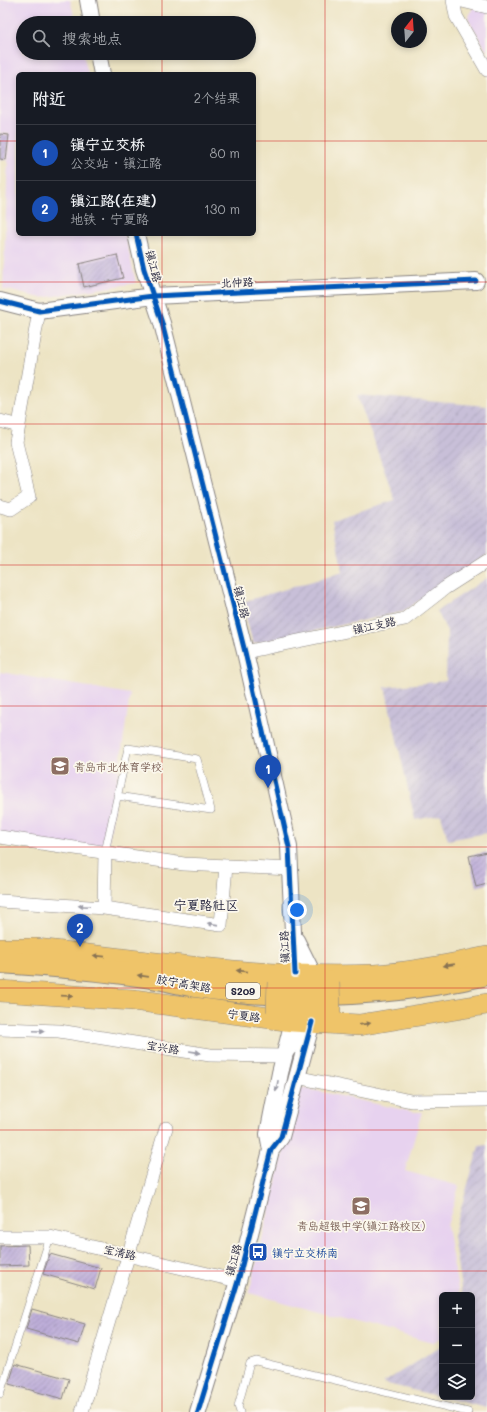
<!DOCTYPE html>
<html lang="zh">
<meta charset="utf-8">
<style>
body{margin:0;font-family:Mali,"LXGW WenKai TC",sans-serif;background:#242831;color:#f1f3f6}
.controls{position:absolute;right:12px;bottom:12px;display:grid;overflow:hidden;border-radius:6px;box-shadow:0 2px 6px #0003}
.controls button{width:36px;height:36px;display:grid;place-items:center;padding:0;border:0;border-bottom:1px solid #363941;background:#171b24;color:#f1f3f6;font:20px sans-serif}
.compass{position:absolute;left:391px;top:12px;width:36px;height:36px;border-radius:50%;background:#171b24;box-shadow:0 2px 6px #0003;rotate:17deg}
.you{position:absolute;left:297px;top:910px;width:14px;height:14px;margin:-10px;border:3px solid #fff;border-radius:50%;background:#1a73e8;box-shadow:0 0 0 6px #1a73e833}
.badge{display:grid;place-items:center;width:26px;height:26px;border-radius:50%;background:#7c3aed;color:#fff;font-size:13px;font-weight:700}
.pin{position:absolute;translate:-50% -33px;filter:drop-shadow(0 1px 2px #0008)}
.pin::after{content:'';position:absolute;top:21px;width:14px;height:12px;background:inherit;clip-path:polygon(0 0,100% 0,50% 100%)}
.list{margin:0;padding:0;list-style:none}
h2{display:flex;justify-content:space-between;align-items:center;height:52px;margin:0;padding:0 16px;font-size:17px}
h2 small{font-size:13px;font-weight:400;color:#9ea1a6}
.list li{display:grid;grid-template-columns:26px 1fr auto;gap:12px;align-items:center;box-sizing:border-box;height:56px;padding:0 16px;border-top:1px solid #363941}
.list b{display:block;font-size:15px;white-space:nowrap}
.list p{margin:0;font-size:13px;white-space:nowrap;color:#9ea1a6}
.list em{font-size:13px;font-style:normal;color:#9ea1a6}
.icon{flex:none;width:22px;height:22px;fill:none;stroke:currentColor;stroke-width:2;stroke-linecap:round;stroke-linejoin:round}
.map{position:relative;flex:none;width:487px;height:1412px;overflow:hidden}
.search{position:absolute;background:#171b24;box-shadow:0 2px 6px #0003;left:16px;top:16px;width:240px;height:44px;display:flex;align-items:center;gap:10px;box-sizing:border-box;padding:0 14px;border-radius:22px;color:#9ea1a6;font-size:15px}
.panel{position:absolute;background:#171b24;box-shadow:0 2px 6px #0003;left:16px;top:72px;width:240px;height:164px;border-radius:6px}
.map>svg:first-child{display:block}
</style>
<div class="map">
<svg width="487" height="1412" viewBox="0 0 487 1412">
<defs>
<pattern id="industrial-furrows" width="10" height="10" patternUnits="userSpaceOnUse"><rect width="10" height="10" fill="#c8bfd8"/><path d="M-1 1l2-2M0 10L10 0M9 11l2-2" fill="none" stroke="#aca4ba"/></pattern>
<pattern id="building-hatch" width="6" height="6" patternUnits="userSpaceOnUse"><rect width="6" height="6" fill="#bdadd9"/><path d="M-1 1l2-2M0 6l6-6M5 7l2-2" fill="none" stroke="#998cb1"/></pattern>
</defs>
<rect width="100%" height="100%" fill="#fbf7ec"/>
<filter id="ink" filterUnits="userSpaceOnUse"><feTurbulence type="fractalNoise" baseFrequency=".025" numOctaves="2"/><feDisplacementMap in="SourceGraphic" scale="8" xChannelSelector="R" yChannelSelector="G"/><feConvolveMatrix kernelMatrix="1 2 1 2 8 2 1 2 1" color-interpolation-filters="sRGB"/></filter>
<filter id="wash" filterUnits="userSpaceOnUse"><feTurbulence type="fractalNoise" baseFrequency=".012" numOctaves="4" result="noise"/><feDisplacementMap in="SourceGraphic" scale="16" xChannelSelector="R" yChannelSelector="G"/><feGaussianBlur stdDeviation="0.9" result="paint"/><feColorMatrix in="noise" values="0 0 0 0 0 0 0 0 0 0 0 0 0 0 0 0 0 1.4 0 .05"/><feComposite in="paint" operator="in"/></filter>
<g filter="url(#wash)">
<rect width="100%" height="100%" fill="#ede4c4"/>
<path fill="#e7d2ef" d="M0,0H70L76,23H23V53H83L88,74H18V234H125L136,283L41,298L3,289L9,134L0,133Z
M473,7L487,11V51L468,19Z
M0,672L130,694L107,854L0,837Z
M299,1087L413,1112H422L405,1171L459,1186L447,1226L459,1295H442V1337L433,1343L249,1293Z"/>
<path fill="url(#industrial-furrows)" d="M357,395L487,406V555L402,612L253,644L242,602L343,572L332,520L395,500Z
M487,578V833L448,840L441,815L415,820L385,687L446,681L447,631L437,611Z
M487,1145V1408L383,1383L442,1345V1397H472V1295H462L453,1236L479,1146Z"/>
<g id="blocks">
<path fill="url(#building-hatch)" d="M0,134L9,135L6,160L0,159Z
M117,255L123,278L84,287L79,264Z
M487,852V884L476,887L469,856Z
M28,1245L29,1265L0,1266V1246Z
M50,1254L101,1268L95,1289L43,1274Z
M32,1309L85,1324L79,1344L26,1329Z
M15,1364L69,1379L63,1399L9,1384Z"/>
</g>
</g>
<g filter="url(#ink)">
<use href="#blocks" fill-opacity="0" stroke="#888380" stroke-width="1"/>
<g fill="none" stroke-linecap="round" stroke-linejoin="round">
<g stroke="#888380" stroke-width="8">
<path id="service" d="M105,852L128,748L197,759L211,810L117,796
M0,1394L50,1237
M240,1412L238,1406L250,1363L256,1361L468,1412"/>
</g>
<g stroke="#888380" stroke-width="14">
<path id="minor" d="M453,0L456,16L487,70
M458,0L487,7
M0,421L19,426
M0,506L11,509L29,497L16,442L39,311
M245,652L405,619L445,588L487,561
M0,837L184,864L290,869
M0,901L104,908L221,925L226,866
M104,908L105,852
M0,1029L59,1031L210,1055L284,1056L311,1023
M296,1077L411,1101L487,1100
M0,1237H50L238,1281
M82,1412L166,1128"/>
</g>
<g stroke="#888380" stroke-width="18">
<path id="tertiary" d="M88,0L92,23
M98,53L102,74
M136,234L144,269L162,323L245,652L289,847L295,974
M0,301L39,311L153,296L476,281
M296,940L313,974
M271,1150L268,1134L280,1073L293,1021
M198,1412L238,1281L271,1150L281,1137L312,1022"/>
</g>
<g stroke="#888380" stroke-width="22">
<path id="primary" d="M0,949H36C148,961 261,980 374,975C411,973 450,965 487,957
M0,991L133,1000L293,1021L359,1025L487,1004"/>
</g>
<g stroke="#888380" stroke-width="24">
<path id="trunk" d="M0,962C50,965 101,969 151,977C170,980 190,986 210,988C302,1000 397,994 487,974"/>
</g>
<use href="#service" stroke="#fff" stroke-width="7"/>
<use href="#minor" stroke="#fff" stroke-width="13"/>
<use href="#tertiary" stroke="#fff" stroke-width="16"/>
<use href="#primary" stroke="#efc469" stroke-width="21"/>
<use href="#trunk" stroke="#efc469" stroke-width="22"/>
<g stroke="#888380" stroke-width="22" stroke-linecap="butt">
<path id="primary-bridge" d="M313,982V1013
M329,982L330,1013
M277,1012L278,981
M293,1013L294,982"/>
</g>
<use href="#primary-bridge" stroke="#efc469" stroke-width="21"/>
<g stroke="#fbf7ec" stroke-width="8">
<path id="cycleway" d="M136,234L144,269L162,323L245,652L289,847L295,974
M0,301L39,311L153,296L476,281
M198,1412L238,1281L271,1150L281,1137L312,1022"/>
</g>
<use href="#cycleway" stroke="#0057b8" stroke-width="5"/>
</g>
<defs><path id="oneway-solid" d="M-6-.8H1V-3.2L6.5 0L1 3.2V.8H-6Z"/></defs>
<g fill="#9c9ca7">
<use href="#oneway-solid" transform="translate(84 906) rotate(-177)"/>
<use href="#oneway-solid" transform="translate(213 924) rotate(-172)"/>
<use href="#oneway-solid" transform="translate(39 1031) rotate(2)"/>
<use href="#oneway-solid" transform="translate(195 1052) rotate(9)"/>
<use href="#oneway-solid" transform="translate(277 1086) rotate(101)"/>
</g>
<g fill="#887352">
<use href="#oneway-solid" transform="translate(99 956) rotate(-174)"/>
<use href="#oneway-solid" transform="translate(449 965) rotate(172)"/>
<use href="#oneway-solid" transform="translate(242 971) rotate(-174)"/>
<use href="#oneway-solid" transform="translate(143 976) rotate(-172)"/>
<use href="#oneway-solid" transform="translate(67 996) rotate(4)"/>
<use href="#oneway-solid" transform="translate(365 1024) rotate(-8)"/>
</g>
</g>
<path fill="none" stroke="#d62828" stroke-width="1" stroke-opacity="0.55" d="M162,0V23M325,0V1412M162,53V74M0,141H18M254,141H487M162,234V1412M0,282H487M0,424H487M0,565H487M0,706H487M0,847H487M0,988H487M0,1130H487M0,1271H487"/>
<defs>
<g id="school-square" transform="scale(1)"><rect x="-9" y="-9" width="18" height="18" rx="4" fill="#8d6e63" stroke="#fbf7ec"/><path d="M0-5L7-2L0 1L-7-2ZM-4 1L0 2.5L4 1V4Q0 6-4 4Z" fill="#fff"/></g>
<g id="bus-square" transform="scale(1)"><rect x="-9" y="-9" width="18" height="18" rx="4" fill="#1a4fb4" stroke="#fbf7ec"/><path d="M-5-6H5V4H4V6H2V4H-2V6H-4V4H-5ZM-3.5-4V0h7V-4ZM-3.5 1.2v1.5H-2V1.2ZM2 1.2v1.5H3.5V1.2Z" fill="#fff"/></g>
</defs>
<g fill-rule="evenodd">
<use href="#school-square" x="60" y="766"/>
<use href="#school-square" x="361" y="1206"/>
<use href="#bus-square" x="258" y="1252"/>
</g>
<g text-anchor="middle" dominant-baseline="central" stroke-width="3.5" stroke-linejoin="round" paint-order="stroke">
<rect fill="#fbf7ec" stroke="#636270" stroke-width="1" x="226" y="983" width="34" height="16" rx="3"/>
<g font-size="10" font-weight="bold" fill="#22223b">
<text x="243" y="991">S209</text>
</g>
<g font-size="11" fill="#22223b" stroke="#fbf7ec">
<text transform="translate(154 266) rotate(75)">镇江路</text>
<text transform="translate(237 282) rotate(-3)">北仲路</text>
<text transform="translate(242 602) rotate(76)">镇江路</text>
<text transform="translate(374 625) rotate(-12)">镇江支路</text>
<text transform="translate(284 947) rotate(-92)">镇江路</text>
<text transform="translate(184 983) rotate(10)">胶宁高架路</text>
<text transform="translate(244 1015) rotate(8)">宁夏路</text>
<text transform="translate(163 1047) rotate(9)">宝兴路</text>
<text transform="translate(120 1252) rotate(13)">宝清路</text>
<text transform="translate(233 1260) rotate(-75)">镇江路</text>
</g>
<g font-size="11" fill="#785e54" stroke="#fbf7ec" text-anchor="start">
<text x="74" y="766">青岛市北体育学校</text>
<text x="361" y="1225" text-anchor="middle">青岛超银中学(镇江路校区)</text>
</g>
<g font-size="11" fill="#164399" stroke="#fbf7ec" text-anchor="start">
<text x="272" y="1252">镇宁立交桥南</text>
</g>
<g font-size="13" fill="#22223b" stroke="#fbf7ec">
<text x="206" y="904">宁夏路社区</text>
</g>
</g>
</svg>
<div class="controls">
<button>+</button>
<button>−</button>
<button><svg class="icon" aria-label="layers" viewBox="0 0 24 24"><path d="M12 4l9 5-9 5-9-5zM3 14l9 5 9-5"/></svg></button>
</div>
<svg class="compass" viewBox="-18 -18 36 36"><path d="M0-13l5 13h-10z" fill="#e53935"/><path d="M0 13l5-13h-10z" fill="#9ea1a6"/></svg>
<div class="you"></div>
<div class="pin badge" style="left:268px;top:788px;background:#1a4fb4">1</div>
<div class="pin badge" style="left:80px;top:947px;background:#1a4fb4">2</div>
<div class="search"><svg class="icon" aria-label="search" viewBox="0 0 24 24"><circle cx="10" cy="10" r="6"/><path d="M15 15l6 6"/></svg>搜索地点</div>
<section class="panel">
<h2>附近<small>2个结果</small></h2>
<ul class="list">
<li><span class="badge" style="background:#1a4fb4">1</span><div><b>镇宁立交桥</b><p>公交站 · 镇江路</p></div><em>80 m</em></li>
<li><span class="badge" style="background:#1a4fb4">2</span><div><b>镇江路(在建)</b><p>地铁 · 宁夏路</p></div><em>130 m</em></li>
</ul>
</section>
</div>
